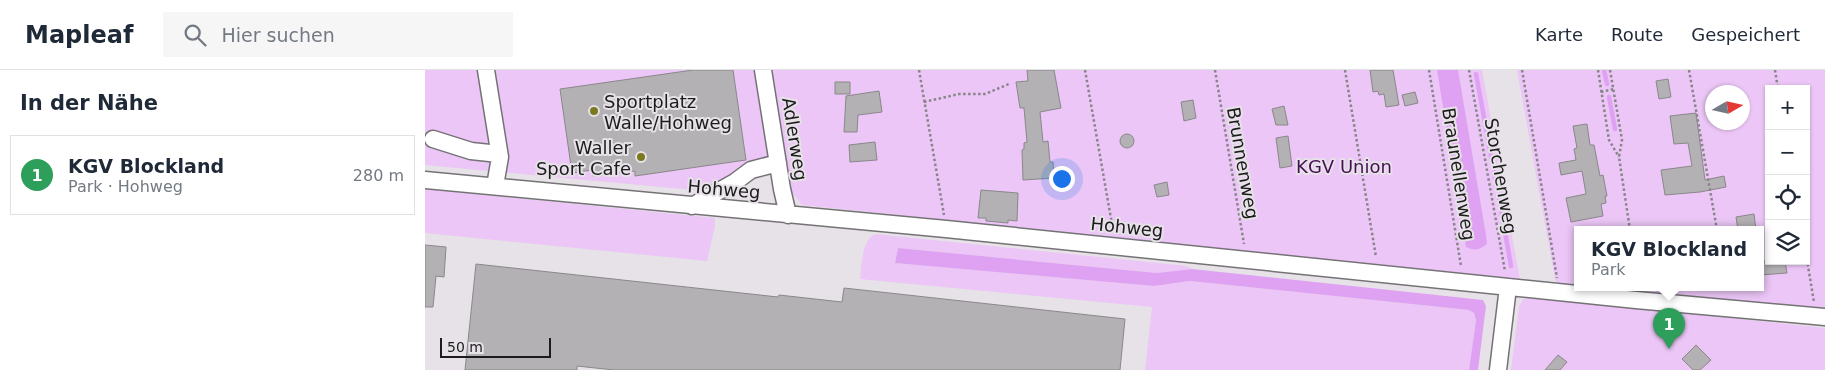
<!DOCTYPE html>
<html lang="de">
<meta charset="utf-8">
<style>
body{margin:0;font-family:"DejaVu Sans",sans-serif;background:#f6f6f7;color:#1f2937}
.controls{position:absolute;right:15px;top:15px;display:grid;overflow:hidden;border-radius:0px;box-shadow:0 1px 4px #0004}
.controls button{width:45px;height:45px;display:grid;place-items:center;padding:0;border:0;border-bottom:1px solid #e0e1e3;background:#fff;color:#1f2937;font:25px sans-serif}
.compass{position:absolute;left:1280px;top:15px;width:45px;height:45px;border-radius:50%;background:#fff;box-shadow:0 1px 4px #0004;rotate:81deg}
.scale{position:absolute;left:15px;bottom:12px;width:111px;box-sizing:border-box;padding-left:5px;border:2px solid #1d1c1d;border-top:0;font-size:14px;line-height:18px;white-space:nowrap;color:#1d1c1d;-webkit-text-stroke:4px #e6e2e7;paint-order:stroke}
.you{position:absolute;left:636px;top:108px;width:18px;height:18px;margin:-12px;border:4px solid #fff;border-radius:50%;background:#1a73e8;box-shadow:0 0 0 8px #1a73e833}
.badge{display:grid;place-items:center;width:32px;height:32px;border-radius:50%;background:#7c3aed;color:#fff;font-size:16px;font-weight:700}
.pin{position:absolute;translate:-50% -41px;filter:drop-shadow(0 1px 2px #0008)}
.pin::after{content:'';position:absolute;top:26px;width:18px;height:15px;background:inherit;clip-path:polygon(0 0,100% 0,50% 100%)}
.popup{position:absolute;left:1149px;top:156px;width:190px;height:65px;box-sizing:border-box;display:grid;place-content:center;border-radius:0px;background:#fff;filter:drop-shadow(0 1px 4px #0005);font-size:16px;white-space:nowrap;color:#747a83}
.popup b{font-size:19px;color:#1f2937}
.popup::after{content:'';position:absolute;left:50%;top:100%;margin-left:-10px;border:10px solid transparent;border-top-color:#fff}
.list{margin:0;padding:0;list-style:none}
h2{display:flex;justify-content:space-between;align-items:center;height:65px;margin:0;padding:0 20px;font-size:21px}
h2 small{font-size:16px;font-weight:400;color:#747a83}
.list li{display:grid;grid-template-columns:32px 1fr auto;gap:15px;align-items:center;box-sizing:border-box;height:80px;margin:0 10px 10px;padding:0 10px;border:1px solid #e0e1e3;border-radius:0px}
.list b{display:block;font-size:19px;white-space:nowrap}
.list p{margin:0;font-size:16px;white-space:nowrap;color:#747a83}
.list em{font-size:16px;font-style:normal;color:#747a83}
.icon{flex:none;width:28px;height:28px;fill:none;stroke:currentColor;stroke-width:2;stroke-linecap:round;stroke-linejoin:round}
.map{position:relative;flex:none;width:1400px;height:300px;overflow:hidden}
header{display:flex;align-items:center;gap:30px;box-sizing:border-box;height:70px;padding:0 25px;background:#fff;border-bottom:1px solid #e0e1e3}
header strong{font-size:24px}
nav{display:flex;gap:28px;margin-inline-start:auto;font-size:18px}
.search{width:350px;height:45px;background:#f6f6f7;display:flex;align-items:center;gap:12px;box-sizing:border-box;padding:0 18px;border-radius:0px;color:#747a83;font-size:19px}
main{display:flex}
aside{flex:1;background:#fff}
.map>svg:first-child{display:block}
</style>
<header>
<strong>Mapleaf</strong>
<div class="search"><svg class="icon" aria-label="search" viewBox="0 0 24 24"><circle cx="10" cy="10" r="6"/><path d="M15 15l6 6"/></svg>Hier suchen</div>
<nav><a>Karte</a><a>Route</a><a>Gespeichert</a></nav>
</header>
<main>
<aside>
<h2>In der Nähe<small></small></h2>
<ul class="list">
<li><span class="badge" style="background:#2e9e5b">1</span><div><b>KGV Blockland</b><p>Park · Hohweg</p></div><em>280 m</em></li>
</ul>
</aside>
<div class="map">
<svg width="1400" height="300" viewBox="0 0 1400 300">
<rect width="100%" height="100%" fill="#e6e2e7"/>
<path fill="#ebc6f6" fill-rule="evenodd" d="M0,0H332L346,91L279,121L0,95Z
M347,0H1057L1095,210L377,135L366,121Z
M1092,0H1400V240L1174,218H1335V160H1153V216L1131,214ZM1344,19H1381V191H1344ZM1288,22H1318V52H1288Z
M0,119L290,148V156L282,191L0,163Z
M450,164L762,196L767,199L732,203L473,178L470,193L729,216L765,211L1044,240L1049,243L1051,250L1044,300H720L727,237L435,209C437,196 436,171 450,164Z
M1106,227L1400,258V300H1086L1094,237L1098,229Z"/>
<path fill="#dfa2f2" d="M1012,0H1033L1061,165L1062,174C1055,180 1049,181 1041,177Z
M473,178L732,203L767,199L1058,230L1061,236L1053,300H1044L1051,250L1049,243L1044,240L765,211L729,216L470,193Z"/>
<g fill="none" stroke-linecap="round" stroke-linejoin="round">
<path stroke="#dfa2f2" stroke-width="4.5" d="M1179,0L1182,14
M1051,4L1067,91
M1184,27L1190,59
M1069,102L1072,118
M1074,128L1086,196"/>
</g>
<path fill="#b4b1b5" stroke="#8a878b" d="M268,0H308L321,90L210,106V101L168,106L167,100L147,103L135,19Z
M602,0H629L636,38L615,42L618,72L623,71L625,92H628L629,108L598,110L597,80L599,79V73L602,72L599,38H595L591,12L603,11Z
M945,0H968L974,35L961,37L959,24L954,25L953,21L948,22Z
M1243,9L1246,27L1234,29L1231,11Z
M410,12H425V24H410Z
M454,21L457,42L433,45L432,62H419L421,26Z
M990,22L993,33L980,36L977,25Z
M768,30L771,48L759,51L756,32Z
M859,36L863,55H851L847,39Z
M1271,43L1280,110L1299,106L1301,117L1275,122L1240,125L1236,100L1267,96L1263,73L1249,74L1245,46Z
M1162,54L1165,75H1169L1175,106L1178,105L1182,126H1180L1181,133L1176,134L1178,146L1146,152L1141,128L1161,124L1157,101L1136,105L1134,93L1151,90L1149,79L1152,78L1148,56Z
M695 71a7 7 0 1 1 14 0a7 7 0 1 1-14 0Z
M863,66L867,96L855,98L851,68Z
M450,72L452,90L425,92L424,75Z
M742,112L744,125L732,127L729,115Z
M556,120L593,123L592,151L583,150V153L561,151V148H553Z
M1329,144L1331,160H1313L1311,147Z
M0,175L21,177L19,207L11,206L8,237H0Z
M1335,191H1360L1362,203L1335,205Z
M51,194L353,227L354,225L417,232L419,218L700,249L695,300H189L152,296V300H40Z
M1271,275L1286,290L1275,300H1268L1257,289Z
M1133,285L1142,292L1135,300H1120Z"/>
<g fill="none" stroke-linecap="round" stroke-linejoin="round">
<g stroke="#757276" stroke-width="19">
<path id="minor" d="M61,0L75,87L70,116
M338,0L357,119L363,145
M8,69L46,81L74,84
M0,110L521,159L1211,230L1400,247
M267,136L310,112L326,100L353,93
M1073,300L1083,217"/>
</g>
<path stroke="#888589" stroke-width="2.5" stroke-dasharray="2.5 2.5" stroke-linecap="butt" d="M494,0L519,145
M660,0L688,160
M790,0L819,174
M920,0L951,187
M1004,0L1036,196
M1044,0L1080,201
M1097,0L1132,208
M1173,0L1184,70L1194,87
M1185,0L1197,70L1194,87L1205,160
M1264,0L1292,160
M1350,0L1353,19
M1176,22L1189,19
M499,32L534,24H560L584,14
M1381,184L1389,232"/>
<use href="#minor" stroke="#fff" stroke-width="16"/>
</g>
<g fill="#7b7920" stroke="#e6e2e7" stroke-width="2">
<circle cx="169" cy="41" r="5"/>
<circle cx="216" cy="87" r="5"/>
</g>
<g text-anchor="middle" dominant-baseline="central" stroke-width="4" stroke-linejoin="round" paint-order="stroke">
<g font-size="18" fill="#1d1c1d" stroke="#e6e2e7" text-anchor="start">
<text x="179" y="31">Sportplatz<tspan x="179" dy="21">Walle/Hohweg</tspan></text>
<text x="206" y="77" text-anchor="end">Waller<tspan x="206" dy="21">Sport Cafe</tspan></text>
</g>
<g font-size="18" fill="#1d1c1d" stroke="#e6e2e7">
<text transform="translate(370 69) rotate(81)">Adlerweg</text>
<text transform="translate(818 93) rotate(80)">Brunnenweg</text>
<text transform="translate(1034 104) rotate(81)">Braunellenweg</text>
<text transform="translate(1076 106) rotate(80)">Storchenweg</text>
<text transform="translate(299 119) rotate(5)">Hohweg</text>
<text transform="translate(702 157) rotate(6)">Hohweg</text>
</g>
<g font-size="18" fill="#460e55" stroke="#e6e2e7">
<text x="919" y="96">KGV Union</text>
</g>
</g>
</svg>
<div class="controls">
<button>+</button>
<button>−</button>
<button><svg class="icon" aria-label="locate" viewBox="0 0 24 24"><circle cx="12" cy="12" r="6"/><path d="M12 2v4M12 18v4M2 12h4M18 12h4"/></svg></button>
<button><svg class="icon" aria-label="layers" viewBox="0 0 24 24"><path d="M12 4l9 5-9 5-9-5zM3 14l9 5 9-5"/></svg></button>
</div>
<svg class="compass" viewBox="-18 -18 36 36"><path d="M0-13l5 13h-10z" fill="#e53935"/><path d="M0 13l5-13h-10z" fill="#747a83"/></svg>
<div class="scale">50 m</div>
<div class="you"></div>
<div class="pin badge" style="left:1244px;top:279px;background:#2e9e5b">1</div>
<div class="popup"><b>KGV Blockland</b>Park</div>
</div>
</main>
